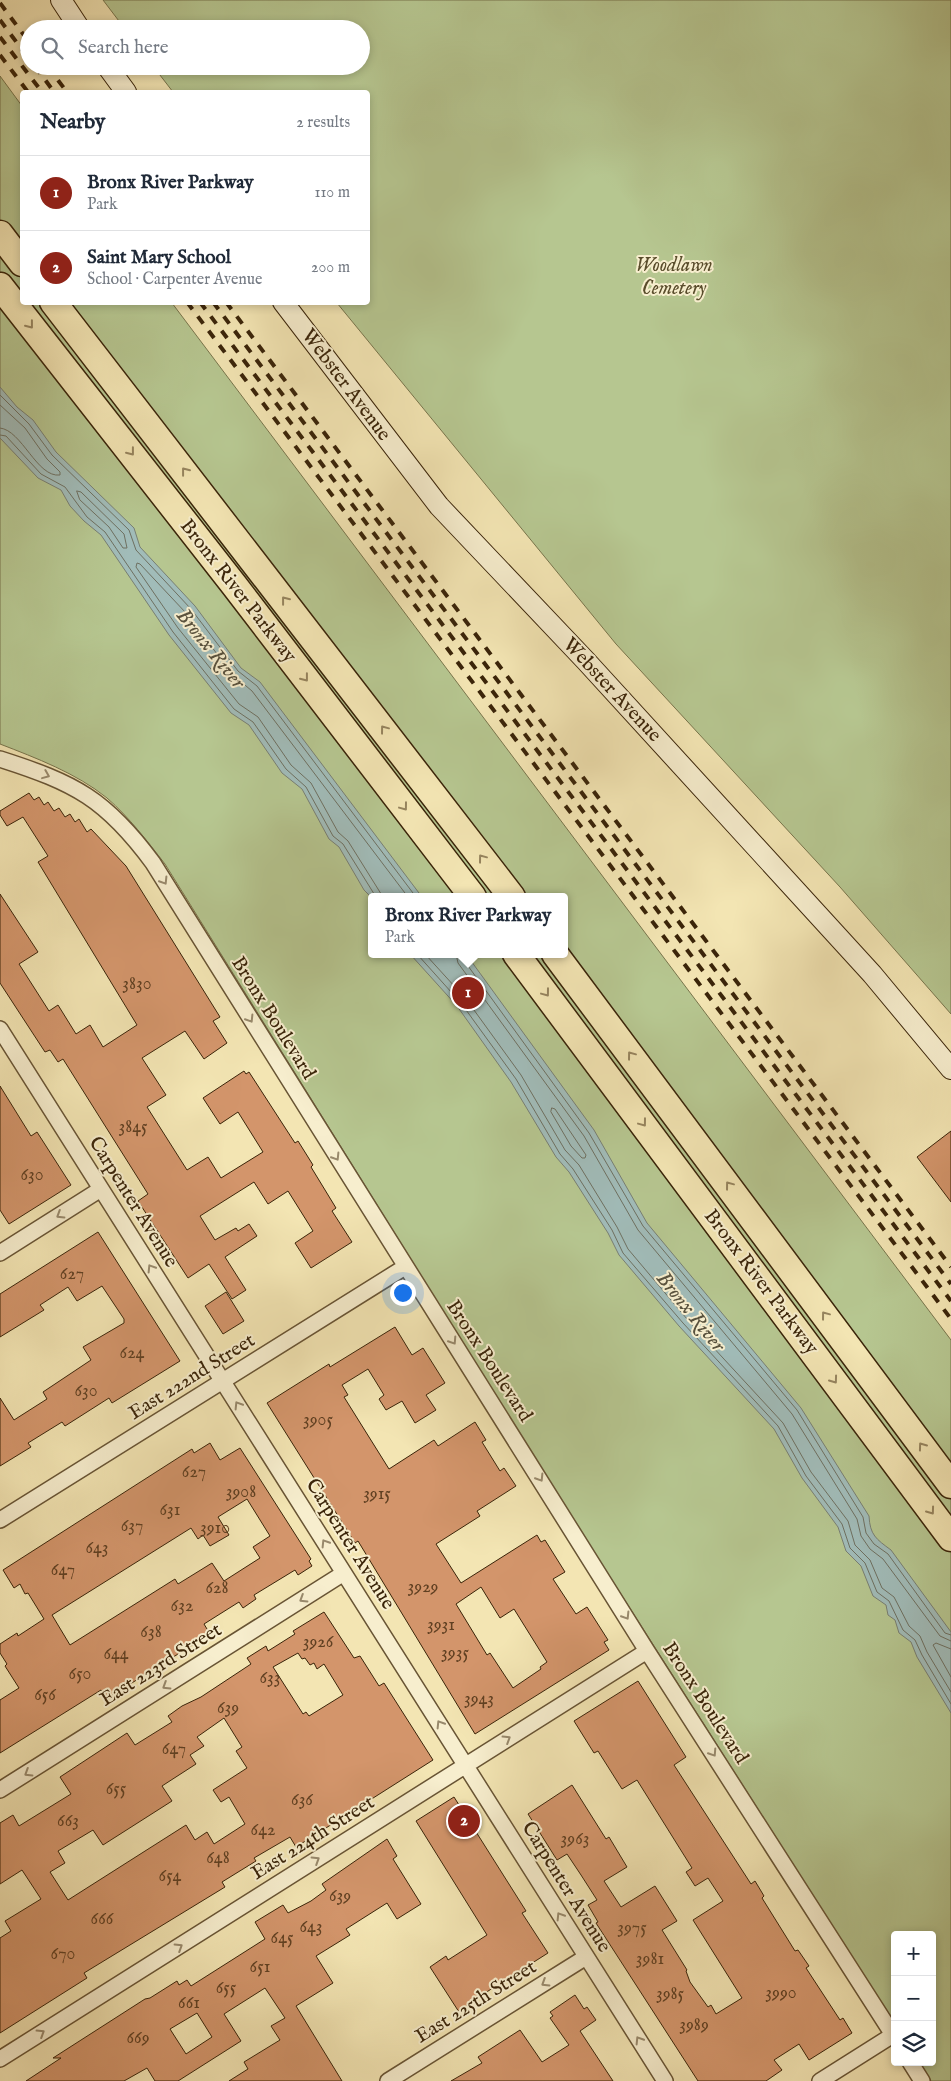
<!DOCTYPE html>
<meta charset="utf-8">
<style>
body{margin:0;font-family:"IM FELL English",serif;background:#f2f2f3;color:#1f2937}
.controls{position:absolute;right:15px;bottom:15px;display:grid;overflow:hidden;border-radius:5px;box-shadow:0 2px 8px #0003}
.controls button{width:45px;height:45px;display:grid;place-items:center;padding:0;border:0;border-bottom:1px solid #e0e1e3;background:#fff;color:#1f2937;font:25px sans-serif}
.you{position:absolute;left:402px;top:1292px;width:18px;height:18px;margin:-12px;border:4px solid #fff;border-radius:50%;background:#1a73e8;box-shadow:0 0 0 8px #1a73e833}
.badge{display:grid;place-items:center;width:32px;height:32px;border-radius:50%;background:#8f2418;color:#fff;font-size:16px;font-weight:700}
.pin{position:absolute;translate:-50% -50%;border:2px solid #fff;box-shadow:0 1px 5px #0006}
.popup{position:absolute;left:368px;top:893px;width:200px;height:65px;box-sizing:border-box;display:grid;place-content:center;border-radius:5px;background:#fff;filter:drop-shadow(0 1px 4px #0005);font-size:16px;white-space:nowrap;color:#747a83}
.popup b{font-size:19px;color:#1f2937}
.popup::after{content:'';position:absolute;left:50%;top:100%;margin-left:-10px;border:10px solid transparent;border-top-color:#fff}
.list{margin:0;padding:0;list-style:none}
h2{display:flex;justify-content:space-between;align-items:center;height:65px;margin:0;padding:0 20px;font-size:21px}
h2 small{font-size:16px;font-weight:400;color:#747a83}
.list li{display:grid;grid-template-columns:32px 1fr auto;gap:15px;align-items:center;box-sizing:border-box;height:75px;padding:0 20px;border-top:1px solid #e0e1e3}
.list b{display:block;font-size:19px;white-space:nowrap}
.list p{margin:0;font-size:16px;white-space:nowrap;color:#747a83}
.list em{font-size:16px;font-style:normal;color:#747a83}
.icon{flex:none;width:28px;height:28px;fill:none;stroke:currentColor;stroke-width:2;stroke-linecap:round;stroke-linejoin:round}
.map{position:relative;flex:none;width:951px;height:2081px;overflow:hidden}
.search{position:absolute;background:#fff;box-shadow:0 2px 8px #0003;left:20px;top:20px;width:350px;height:55px;display:flex;align-items:center;gap:12px;box-sizing:border-box;padding:0 18px;border-radius:28px;color:#747a83;font-size:19px}
.panel{position:absolute;background:#fff;box-shadow:0 2px 8px #0003;left:20px;top:90px;width:350px;height:215px;border-radius:5px}
.map>svg:first-child{display:block}
</style>
<div class="map">
<svg width="951" height="2081" viewBox="0 0 951 2081">
<rect width="100%" height="100%" fill="#f3e5b3"/>
<filter id="stains"><feTurbulence type="fractalNoise" baseFrequency=".004" numOctaves="4"/><feColorMatrix values="0 0 0 0 .2 0 0 0 0 .09 0 0 0 0 .02 0 0 0 .5 -.17"/></filter>
<radialGradient id="worn" r=".72"><stop offset=".6" stop-color="#630" stop-opacity="0"/><stop offset="1" stop-color="#630" stop-opacity=".3"/></radialGradient>
<path fill="#b6c690" stroke="#78754c" fill-rule="evenodd" d="M103,0H951V1014L840,887L616,644L337,303L368,302V92H173L153,66H361V29H125Z
M0,76L22,106V302L172,303L951,1340V2081H931L919,2062H932V1935H895V2024L552,1486L165,864C147,841 129,817 107,798C76,773 36,758 0,744ZM372,897H564V954H372Z"/>
<path fill="#a1bcb9" stroke="#787f73" d="M0,387L17,407L33,420L56,452L134,528L140,547L195,606L241,668L260,682L422,897L372,898L364,890L339,847L329,839L302,789L282,773L249,725L231,713L169,635L101,535L84,521L70,506L61,490L38,478L0,438Z
M410,954H466L594,1130L647,1223L801,1408L869,1516C870,1535 876,1539 891,1550L951,1632V1713L917,1657L911,1642L899,1633L895,1620L888,1615L886,1605L873,1596L861,1566L846,1551L838,1527L802,1478L774,1429L679,1326L619,1255L608,1233L569,1172L556,1157L511,1082L457,1006Z"/>
<g fill="none" stroke-linecap="round" stroke-linejoin="round">
<path stroke="#6e7061" stroke-width="1" d="M0,395L29,424L52,455L129,530L136,550L191,609L238,671L257,686L416,897
M0,405L25,428L47,459L60,472V475C37,478 22,430 0,428
M0,435L6,436L41,474L65,487L87,517L105,532L173,632L234,709L253,722L286,769L306,787L333,836L343,844L376,897
M77,491L81,492L124,534L127,548H123L109,527L80,500Z
M383,897L348,841L338,832L311,783L291,765L258,717L239,704L178,628L136,567L137,563L140,564L186,613L233,675L252,691L408,897
M417,954L461,1003L516,1079L560,1154L573,1169L612,1230L623,1253L683,1323L778,1426L806,1476L842,1524L850,1548L865,1563L877,1592L889,1601L903,1630L915,1640L922,1655L951,1704
M425,954L466,999L521,1075L565,1150L579,1165L617,1227L628,1249L687,1319L783,1423L811,1472L848,1521L855,1545L870,1560L882,1588L894,1597L909,1626L920,1636L927,1652L951,1692
M456,954L458,963L584,1136L638,1230L792,1414L857,1519L861,1536L870,1549L883,1559L940,1636L951,1641
M462,954L463,959L589,1133L643,1226L797,1410L863,1517L866,1533L874,1544L888,1554L945,1633L951,1635
M552,1108L555,1109L586,1155L585,1158H582L571,1146L551,1112Z
M951,1649L936,1643L933,1645L951,1677"/>
</g>
<path fill="#d3956b" stroke="#3a2409" fill-rule="evenodd" d="M29,793L34,800L39,797L44,805L48,802L54,811L59,808L65,817L70,814L75,822L79,819L87,832L91,829L126,866L220,1017L213,1021L227,1043L204,1059L185,1031L142,1058L166,1095L147,1107L187,1170L208,1157L221,1178L263,1152L238,1112L220,1124L203,1098L244,1071L246,1074L249,1072L295,1143L298,1141L313,1165L311,1167L336,1208L332,1211L352,1242L311,1268L295,1243L313,1231L288,1191L268,1204L254,1182L200,1216L215,1240L236,1228L238,1231L249,1224L257,1236L225,1257L246,1290L232,1299L209,1264L188,1278L138,1201L148,1194L63,1059L58,1062L50,1050L45,1052L0,983V894L38,952L19,964L49,1011L58,1005L76,1034L90,1025L103,1047L137,1025L38,862L48,856L23,817L7,826L0,815V811Z
M0,1086L31,1136L37,1132L71,1185L9,1224L0,1210Z
M951,1131V1202L917,1157Z
M98,1232L180,1361L112,1403L109,1398L65,1426L62,1422L28,1443L31,1447L0,1466V1398L14,1420L47,1399L43,1392L91,1360L83,1347L124,1323V1319L102,1286L77,1301L68,1287L40,1305L44,1310L0,1337V1294Z
M226,1292L244,1321L223,1334L205,1306Z
M395,1327L412,1355L423,1348L445,1383L426,1395L436,1410L415,1423L402,1401L386,1410L379,1399L384,1395L368,1369L342,1385L348,1395L344,1397L389,1469L434,1440L438,1446L475,1422L486,1440L482,1442L500,1471L504,1468L516,1486L477,1511L480,1516L436,1544L461,1583L537,1535L541,1542L545,1540L565,1572L553,1579L576,1614L587,1607L608,1640L604,1642L609,1650L475,1734L358,1541L355,1543L267,1403L329,1364L330,1367ZM481,1587L500,1618L514,1609L547,1662L540,1667L541,1669L513,1688L490,1653L487,1655L456,1604Z
M210,1443L220,1460L240,1448L311,1559L309,1561L312,1566L298,1575L295,1570L254,1595L256,1599L243,1608L239,1602L204,1624L210,1634L127,1686L106,1699L101,1690L0,1753V1700L19,1688L5,1666L7,1664L0,1653V1644L17,1633L18,1636L44,1619L28,1593L25,1594L20,1584L14,1588L3,1570L192,1449L194,1453ZM247,1499L270,1536L253,1547L260,1558L224,1581L212,1563L178,1584L175,1579L70,1645L52,1615L191,1528L198,1539L203,1535L210,1546L229,1535L218,1517Z
M324,1612L354,1658L360,1656L379,1686L384,1683L433,1760L296,1847L290,1837L254,1858L256,1861L222,1882L225,1887L84,1973L87,1978L0,2033V1938L11,1931L5,1921L41,1899L22,1870L0,1884V1823L13,1815L19,1826L71,1794L60,1777L127,1733L135,1745L172,1722L168,1716L182,1706L201,1697L251,1664L247,1658L266,1646L268,1651L295,1634L293,1631ZM298,1653L302,1659L305,1658L310,1665L314,1663L317,1669L324,1664L343,1695L309,1716L306,1712L303,1714L273,1667ZM224,1718L242,1747L236,1751L247,1768L213,1790L221,1802L229,1797L245,1824L214,1844L207,1832L195,1840L186,1825L68,1900L50,1872L65,1863L58,1851L93,1830L103,1845L172,1801L162,1786L196,1764L190,1755L204,1746L197,1737Z
M638,1681L686,1757L674,1765L751,1884L755,1881L764,1896L762,1898L795,1951L798,1950L809,1966L806,1968L840,2020L843,2018L852,2033L809,2060L799,2044L774,2060L782,2070L766,2081H698L596,1923L598,1922L588,1905L597,1900L581,1875L567,1854L557,1860L528,1814L572,1785L606,1839L609,1837L627,1867L604,1881L621,1907L655,1886L677,1921L662,1930L687,1970L686,1971L690,1982L708,2007L711,2005L716,2014L742,1998L693,1920L723,1901L708,1878L695,1886L686,1872L692,1868L637,1780L622,1789L598,1751L594,1753L574,1721Z
M454,1797L526,1911L522,1913L548,1953L474,2000L475,2002L459,2012L430,1967L446,1956L448,1960L487,1935L416,1821Z
M387,1839L397,1856L393,1859L421,1904L397,1919L387,1903L346,1929L350,1935L316,1956L333,1983L296,2006L342,2081H229L248,2069L244,2062L280,2040L271,2026L285,2018L265,1988L224,2014L241,2041L178,2081H155L147,2068L124,2081H26L61,2058H53L145,1999L150,1998L177,1981L179,1985L187,1980L191,1986L265,1939L255,1922L283,1905L288,1913L311,1901L326,1890L322,1884ZM197,2013L212,2037L186,2054L170,2029Z
M575,1995L584,2009L587,2007L596,2020L580,2031L613,2081H451L482,2063L478,2057L520,2030L542,2062L569,2045L550,2018L553,2016L550,2012Z"/>
<g fill="none" stroke-linecap="round" stroke-linejoin="round">
<g stroke="#685434" stroke-width="18">
<path id="minor" d="M0,759C75,783 106,799 153,863L647,1651L895,2038
M0,1029L665,2081
M0,1253L101,1189
M0,1520L405,1267
M0,1790L344,1573
M0,2059L647,1651
M910,2062L922,2081
M388,2081L586,1957
M820,2081L893,2035"/>
</g>
<g stroke="#3a2409" stroke-width="22">
<path id="secondary" d="M61,0L80,29
M107,66L126,92
M283,302L439,506L586,661L872,974L951,1069"/>
</g>
<g stroke="#3a2409" stroke-width="29">
<path id="motorway" d="M0,234L22,263
M0,286L234,585L473,897
M53,302L512,897
M516,954L951,1538
M555,954L951,1485"/>
</g>
<use href="#minor" stroke="#f7eece" stroke-width="15"/>
<use href="#secondary" stroke="#f7eece" stroke-width="20"/>
<use href="#motorway" stroke="#f3e5b3" stroke-width="26"/>
<path stroke="#3a2409" stroke-width="4" stroke-dasharray="9 9" stroke-linecap="butt" d="M0,3L29,42
M0,20L29,59
M0,37L42,92
M0,55L28,92
M35,66L54,92
M47,66L67,92
M187,302L951,1319
M200,302L951,1301
M213,302L951,1284
M226,302L951,1267"/>
</g>
<defs><path id="oneway-chevron" d="M-2-3.5L2.5 0L-2 3.5" fill="none" stroke-width="1.6" stroke-linecap="round" stroke-linejoin="round" transform="scale(1.25)"/></defs>
<g stroke="#96845e">
<use href="#oneway-chevron" transform="translate(30 325) rotate(52)"/>
<use href="#oneway-chevron" transform="translate(131 452) rotate(52)"/>
<use href="#oneway-chevron" transform="translate(185 471) rotate(-128)"/>
<use href="#oneway-chevron" transform="translate(285 600) rotate(-128)"/>
<use href="#oneway-chevron" transform="translate(305 678) rotate(52)"/>
<use href="#oneway-chevron" transform="translate(384 729) rotate(-127)"/>
<use href="#oneway-chevron" transform="translate(404 807) rotate(53)"/>
<use href="#oneway-chevron" transform="translate(482 858) rotate(-127)"/>
<use href="#oneway-chevron" transform="translate(546 993) rotate(53)"/>
<use href="#oneway-chevron" transform="translate(631 1055) rotate(-127)"/>
<use href="#oneway-chevron" transform="translate(643 1123) rotate(53)"/>
<use href="#oneway-chevron" transform="translate(729 1185) rotate(-127)"/>
<use href="#oneway-chevron" transform="translate(825 1315) rotate(-127)"/>
<use href="#oneway-chevron" transform="translate(834 1380) rotate(54)"/>
<use href="#oneway-chevron" transform="translate(922 1446) rotate(-126)"/>
<use href="#oneway-chevron" transform="translate(931 1511) rotate(54)"/>
</g>
<g stroke="#98896c">
<use href="#oneway-chevron" transform="translate(46 775) rotate(22)"/>
<use href="#oneway-chevron" transform="translate(164 881) rotate(58)"/>
<use href="#oneway-chevron" transform="translate(250 1019) rotate(58)"/>
<use href="#oneway-chevron" transform="translate(336 1157) rotate(58)"/>
<use href="#oneway-chevron" transform="translate(60 1215) rotate(148)"/>
<use href="#oneway-chevron" transform="translate(151 1268) rotate(-122)"/>
<use href="#oneway-chevron" transform="translate(453 1341) rotate(57)"/>
<use href="#oneway-chevron" transform="translate(238 1405) rotate(-122)"/>
<use href="#oneway-chevron" transform="translate(540 1478) rotate(58)"/>
<use href="#oneway-chevron" transform="translate(325 1543) rotate(-122)"/>
<use href="#oneway-chevron" transform="translate(303 1599) rotate(148)"/>
<use href="#oneway-chevron" transform="translate(626 1616) rotate(58)"/>
<use href="#oneway-chevron" transform="translate(166 1686) rotate(148)"/>
<use href="#oneway-chevron" transform="translate(440 1724) rotate(-122)"/>
<use href="#oneway-chevron" transform="translate(507 1739) rotate(-32)"/>
<use href="#oneway-chevron" transform="translate(713 1753) rotate(57)"/>
<use href="#oneway-chevron" transform="translate(28 1773) rotate(148)"/>
<use href="#oneway-chevron" transform="translate(316 1860) rotate(-32)"/>
<use href="#oneway-chevron" transform="translate(560 1916) rotate(-122)"/>
<use href="#oneway-chevron" transform="translate(179 1947) rotate(-32)"/>
<use href="#oneway-chevron" transform="translate(545 1983) rotate(148)"/>
<use href="#oneway-chevron" transform="translate(41 2033) rotate(-32)"/>
<use href="#oneway-chevron" transform="translate(639 2040) rotate(-122)"/>
</g>
<g text-anchor="middle" dominant-baseline="central" stroke-width="4" stroke-linejoin="round" paint-order="stroke">
<g font-size="18" fill="#604022">
<text x="137" y="984">3830</text>
<text x="133" y="1127">3845</text>
<text x="32" y="1175">630</text>
<text x="72" y="1274">627</text>
<text x="132" y="1353">624</text>
<text x="86" y="1391">630</text>
<text x="318" y="1420">3905</text>
<text x="194" y="1472">627</text>
<text x="241" y="1492">3908</text>
<text x="377" y="1494">3915</text>
<text x="170" y="1510">631</text>
<text x="132" y="1526">637</text>
<text x="215" y="1528">3910</text>
<text x="97" y="1548">643</text>
<text x="63" y="1570">647</text>
<text x="423" y="1587">3929</text>
<text x="217" y="1588">628</text>
<text x="182" y="1606">632</text>
<text x="441" y="1625">3931</text>
<text x="151" y="1632">638</text>
<text x="318" y="1642">3926</text>
<text x="455" y="1653">3935</text>
<text x="116" y="1654">644</text>
<text x="80" y="1674">650</text>
<text x="270" y="1678">633</text>
<text x="45" y="1695">656</text>
<text x="479" y="1699">3943</text>
<text x="228" y="1708">639</text>
<text x="174" y="1749">647</text>
<text x="116" y="1789">655</text>
<text x="302" y="1800">636</text>
<text x="68" y="1821">663</text>
<text x="263" y="1830">642</text>
<text x="575" y="1839">3963</text>
<text x="218" y="1858">648</text>
<text x="170" y="1876">654</text>
<text x="340" y="1896">639</text>
<text x="102" y="1919">666</text>
<text x="311" y="1927">643</text>
<text x="632" y="1928">3975</text>
<text x="282" y="1938">645</text>
<text x="63" y="1954">670</text>
<text x="650" y="1959">3981</text>
<text x="260" y="1967">651</text>
<text x="226" y="1988">655</text>
<text x="781" y="1993">3990</text>
<text x="670" y="1994">3985</text>
<text x="189" y="2003">661</text>
<text x="694" y="2025">3989</text>
<text x="138" y="2038">669</text>
</g>
<g font-size="20" font-style="italic" fill="#594c2b" stroke="#f7eece">
<text x="674" y="265">Woodlawn<tspan x="674" dy="23">Cemetery</tspan></text>
</g>
<g font-size="20" fill="#3a2409" stroke="#f7eece">
<text transform="translate(346 385) rotate(53)">Webster Avenue</text>
<text transform="translate(238 591) rotate(52)">Bronx River Parkway</text>
<text transform="translate(612 690) rotate(47)">Webster Avenue</text>
<text transform="translate(273 1018) rotate(58)">Bronx Boulevard</text>
<text transform="translate(133 1202) rotate(58)">Carpenter Avenue</text>
<text transform="translate(761 1282) rotate(53)">Bronx River Parkway</text>
<text transform="translate(489 1361) rotate(57)">Bronx Boulevard</text>
<text transform="translate(192 1377) rotate(-32)">East 222nd Street</text>
<text transform="translate(350 1544) rotate(58)">Carpenter Avenue</text>
<text transform="translate(161 1665) rotate(-32)">East 223rd Street</text>
<text transform="translate(705 1703) rotate(57)">Bronx Boulevard</text>
<text transform="translate(313 1838) rotate(-32)">East 224th Street</text>
<text transform="translate(566 1887) rotate(58)">Carpenter Avenue</text>
<text transform="translate(476 2002) rotate(-32)">East 225th Street</text>
</g>
<g font-size="21" font-style="italic" fill="#59523e" stroke="#f7eece">
<text transform="translate(210 649) rotate(51)">Bronx River</text>
<text transform="translate(690 1312) rotate(51)">Bronx River</text>
</g>
</g>
<rect width="100%" height="100%" filter="url(#stains)"/>
<rect width="100%" height="100%" fill="url(#worn)"/>
</svg>
<div class="controls">
<button>+</button>
<button>−</button>
<button><svg class="icon" aria-label="layers" viewBox="0 0 24 24"><path d="M12 4l9 5-9 5-9-5zM3 14l9 5 9-5"/></svg></button>
</div>
<div class="you"></div>
<div class="pin badge" style="left:468px;top:993px">1</div>
<div class="popup"><b>Bronx River Parkway</b>Park</div>
<div class="pin badge" style="left:464px;top:1821px">2</div>
<div class="search"><svg class="icon" aria-label="search" viewBox="0 0 24 24"><circle cx="10" cy="10" r="6"/><path d="M15 15l6 6"/></svg>Search here</div>
<section class="panel">
<h2>Nearby<small>2 results</small></h2>
<ul class="list">
<li><span class="badge">1</span><div><b>Bronx River Parkway</b><p>Park</p></div><em>110 m</em></li>
<li><span class="badge">2</span><div><b>Saint Mary School</b><p>School · Carpenter Avenue</p></div><em>200 m</em></li>
</ul>
</section>
</div>
